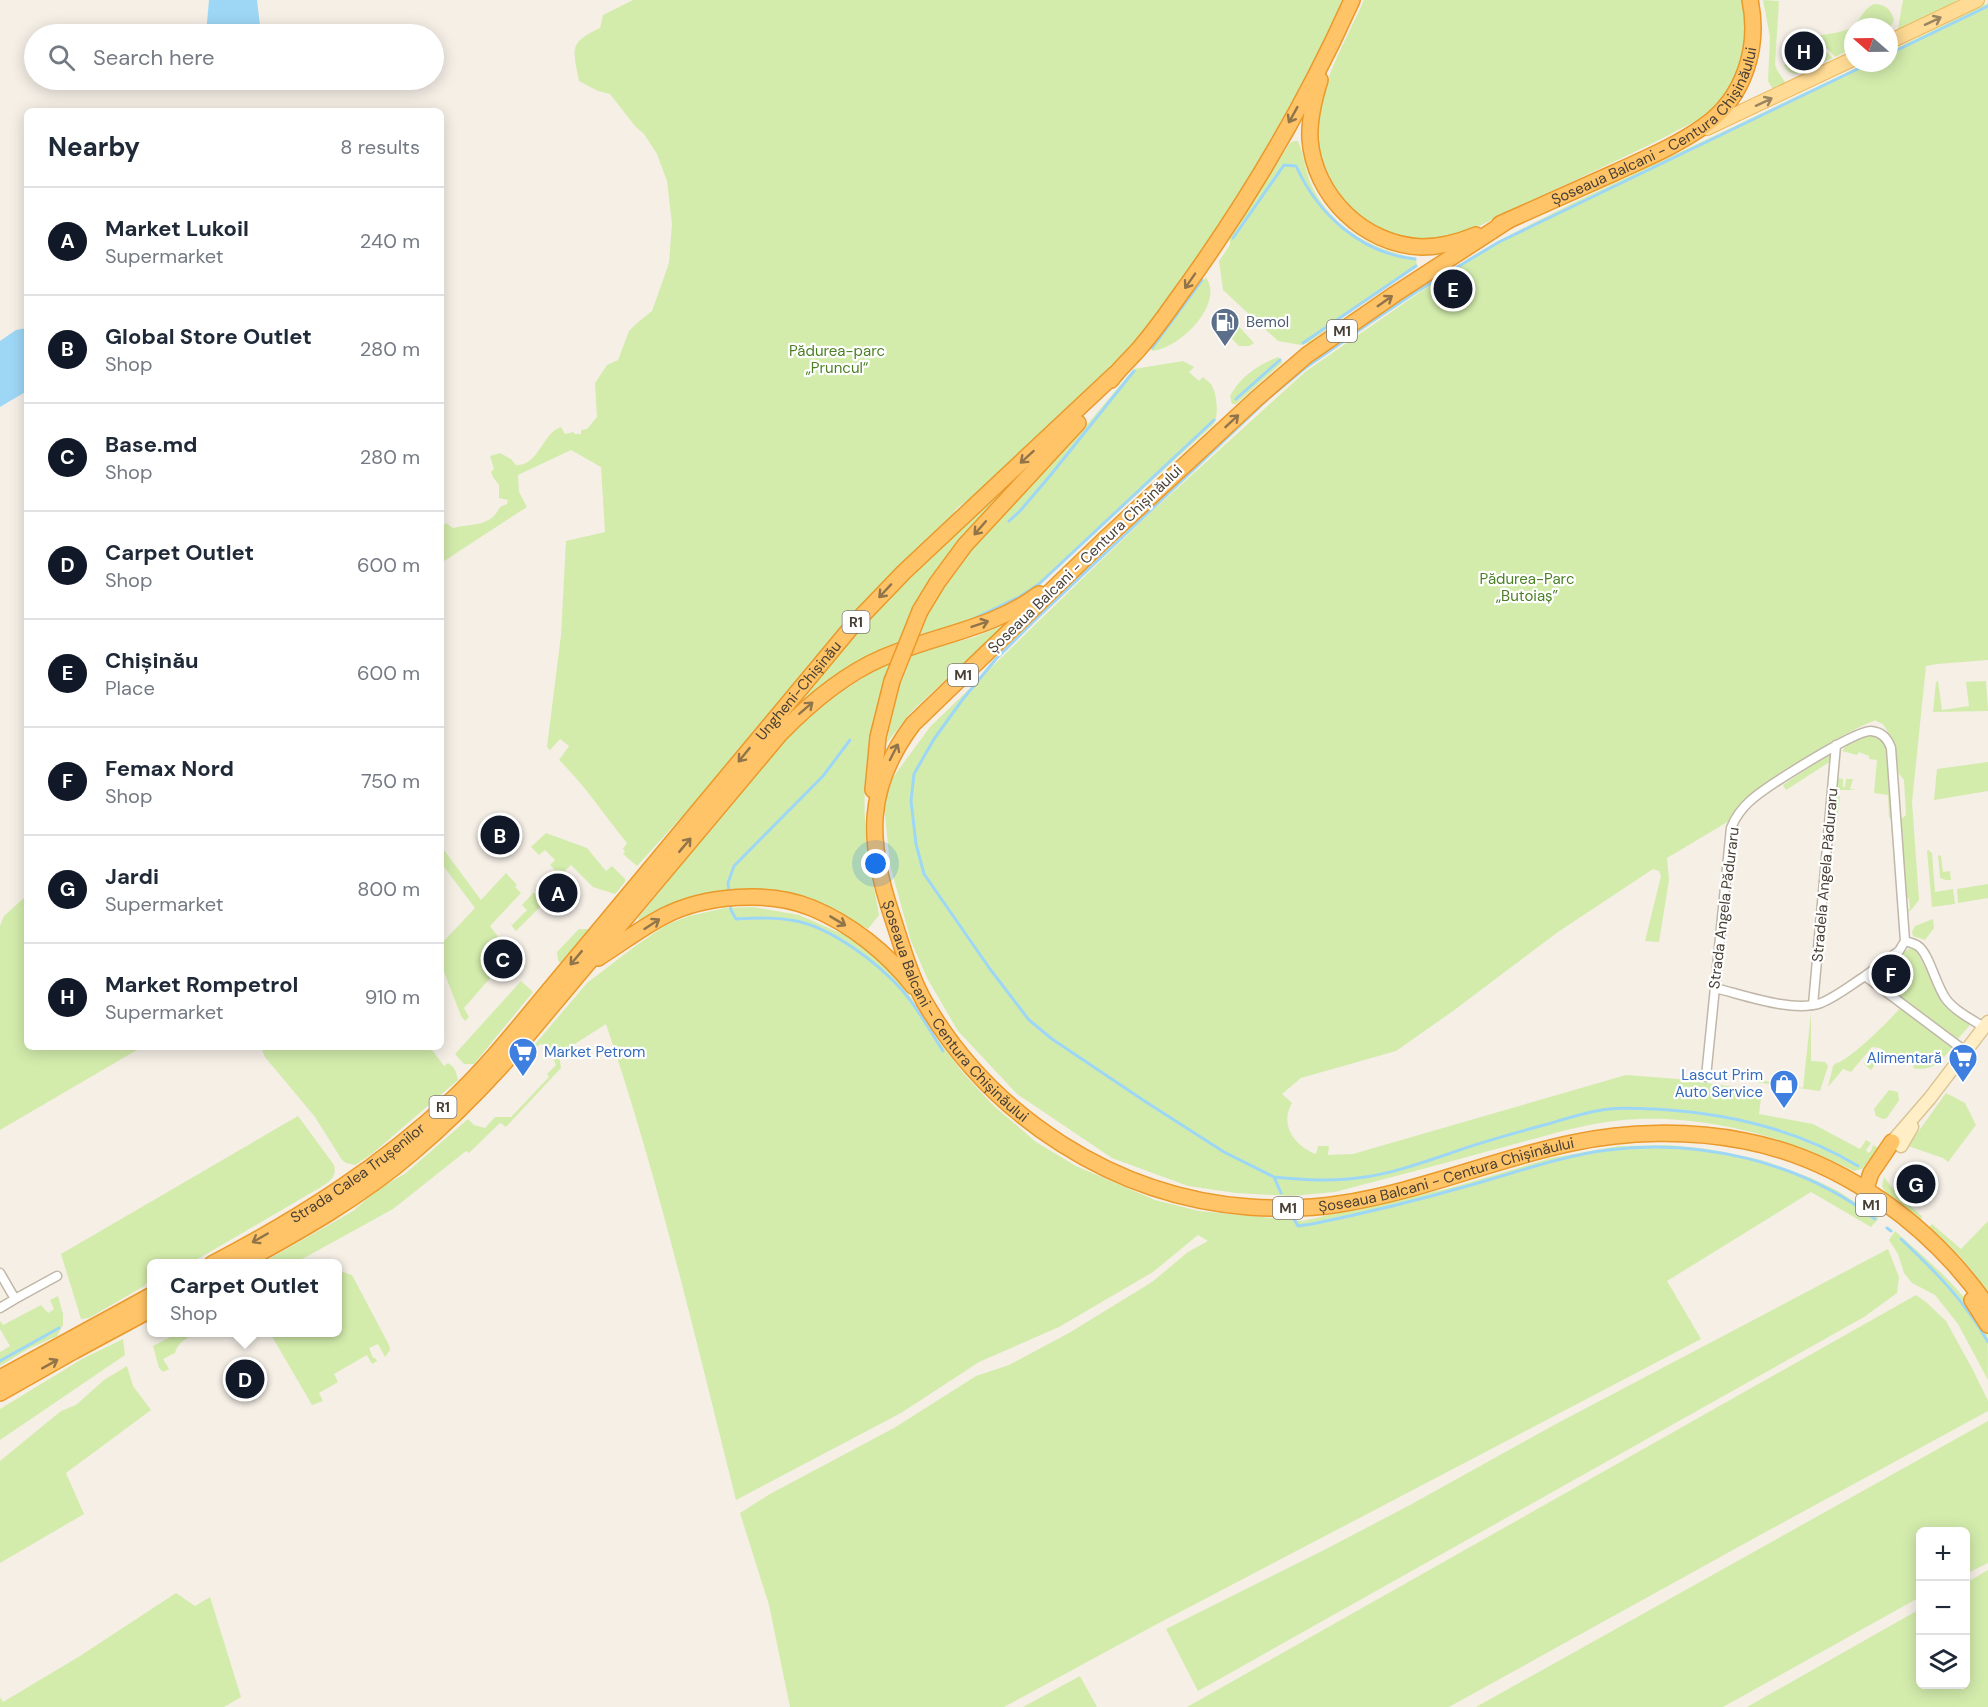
<!DOCTYPE html>
<meta charset="utf-8">
<style>
body{margin:0;font-family:"DM Sans",sans-serif;background:#f6f6f7;color:#1f2937}
.controls{position:absolute;right:18px;bottom:18px;display:grid;overflow:hidden;border-radius:9px;box-shadow:0 3px 15px #0003}
.controls button{width:54px;height:54px;display:grid;place-items:center;padding:0;border:0;border-bottom:2px solid #e0e1e3;background:#fff;color:#1f2937;font:30px sans-serif}
.compass{position:absolute;left:1844px;top:18px;width:54px;height:54px;border-radius:50%;background:#fff;box-shadow:0 3px 15px #0003;rotate:290deg}
.you{position:absolute;left:876px;top:864px;width:21px;height:21px;margin:-15px;border:4px solid #fff;border-radius:50%;background:#1a73e8;box-shadow:0 0 0 9px #1a73e833}
.badge{display:grid;place-items:center;width:39px;height:39px;border-radius:50%;background:#111827;color:#fff;font-size:20px;font-weight:700}
.pin{position:absolute;translate:-50% -50%;border:3px solid #fff;box-shadow:0 2px 6px #0006}
.popup{position:absolute;left:147px;top:1259px;width:195px;height:78px;box-sizing:border-box;display:grid;place-content:center;border-radius:9px;background:#fff;filter:drop-shadow(0 2px 4px #0005);font-size:20px;white-space:nowrap;color:#747a83}
.popup b{font-size:22px;color:#1f2937}
.popup::after{content:'';position:absolute;left:50%;top:100%;margin-left:-12px;border:12px solid transparent;border-top-color:#fff}
.list{margin:0;padding:0;list-style:none}
h2{display:flex;justify-content:space-between;align-items:center;height:78px;margin:0;padding:0 24px;font-size:26px}
h2 small{font-size:20px;font-weight:400;color:#747a83}
.list li{display:grid;grid-template-columns:39px 1fr auto;gap:18px;align-items:center;box-sizing:border-box;height:108px;padding:0 24px;border-top:2px solid #e0e1e3}
.list b{display:block;font-size:22px;white-space:nowrap}
.list p{margin:0;font-size:20px;white-space:nowrap;color:#747a83}
.list em{font-size:20px;font-style:normal;color:#747a83}
.icon{flex:none;width:33px;height:33px;fill:none;stroke:currentColor;stroke-width:2;stroke-linecap:round;stroke-linejoin:round}
.map{position:relative;flex:none;width:1988px;height:1707px;overflow:hidden}
.search{position:absolute;background:#fff;box-shadow:0 3px 15px #0003;left:24px;top:24px;width:420px;height:66px;display:flex;align-items:center;gap:15px;box-sizing:border-box;padding:0 21px;border-radius:33px;color:#747a83;font-size:22px}
.panel{position:absolute;background:#fff;box-shadow:0 3px 15px #0003;left:24px;top:108px;width:420px;height:942px;border-radius:9px}
.map>svg:first-child{display:block}
</style>
<div class="map">
<svg width="1988" height="1707" viewBox="0 0 1988 1707">
<rect width="100%" height="100%" fill="#f5efe6"/>
<path fill="#d3ecac" d="M633,0H1343L1313,65L1255,168L1215,233L1145,333L1070,410L983,489L957,508L950,518L913,552L851,618L755,729L697,800L637,866L623,854L625,852L623,849L627,843C604,815 585,785 559,760L569,746L560,739L550,750L547,747L561,635L566,541L605,532L601,467L571,450L518,475L519,492L527,507L441,563V539L444,531V525L446,523L453,528C474,523 490,527 500,507L507,504L508,500L499,498V485L493,477L491,472L494,469L490,456L500,453L511,459L516,465C539,466 542,433 561,427L565,434L573,432L575,434H581V430L587,429L597,417L595,383L607,365L618,360L629,331L637,323L652,311L669,263L672,224L667,181L657,154L644,134L635,126L610,94L598,91L579,81C573,49 568,43 600,28L603,15Z
M1364,0H1744C1753,34 1744,76 1721,102C1710,114 1694,122 1680,129C1649,146 1617,160 1586,175C1559,188 1531,201 1504,214C1487,222 1469,232 1450,237C1383,252 1308,194 1317,122C1323,78 1346,40 1364,0Z
M1763,0L1779,1L1775,64L1777,70L1787,85L1777,89L1772,88L1768,81L1770,37Z
M1903,0H1957L1951,6L1901,30L1898,29Z
M1988,3V660L1937,664L1926,666L1912,802L1919,900L1912,909L1905,914V910L1910,909L1909,898H1905L1900,820L1906,815L1904,780L1897,771L1895,743L1883,724L1876,721V720C1830,738 1790,770 1749,797L1738,807L1729,821L1667,858L1669,880L1659,942L1645,941L1661,876L1659,871L1653,869L1558,932L1453,1011L1396,1051L1301,1078L1282,1094L1292,1103C1279,1125 1295,1146 1316,1154L1318,1146H1329L1328,1155L1353,1154L1626,1075L1678,1079L1762,1091L1759,1114L1813,1124L1860,1149L1866,1140L1871,1143L1866,1150L1868,1153L1871,1151L1873,1145L1879,1148L1862,1169L1854,1171C1788,1138 1714,1117 1640,1119C1595,1120 1553,1134 1511,1145C1452,1161 1393,1177 1335,1192L1291,1196L1236,1193L1188,1186L1112,1158L1017,1094L958,1031L927,978L911,941L890,865L884,805L891,780L930,727L1150,513L1305,372L1469,258L1506,237L1575,202L1867,63H1889V52Z
M1874,4C1885,4 1891,9 1894,20L1889,30V27H1853V48L1835,57L1818,39L1817,36C1829,33 1846,33 1854,25C1862,18 1863,9 1874,4Z
M1818,44L1833,58L1819,64Z
M1787,63H1793V67H1808L1809,69C1800,74 1789,78 1784,65Z
M1294,141H1298C1304,155 1305,169 1310,182C1329,226 1371,250 1416,258L1417,267L1392,282L1308,343L1301,345L1278,341L1223,290L1219,261L1230,245V236L1290,143Z
M1206,277C1225,305 1178,350 1151,351Z
M1231,320H1233L1254,343L1249,346H1239L1222,329Z
M1278,357L1282,360V363L1236,404H1232L1230,396C1241,376 1258,365 1278,357Z
M1183,361L1194,367L1189,372L1199,381L1203,377C1204,378 1210,383 1211,384C1217,393 1219,415 1214,424L1030,592L980,619L919,637L928,614L926,613L973,547L1073,441L1134,369Z
M1014,477L1015,481L913,609L900,642L860,659L827,683L768,739L855,632L900,585Z
M1006,624L911,712L886,744L900,686L913,653L975,637Z
M892,660C868,718 860,784 867,846C870,869 875,892 879,915L868,929C849,918 831,907 811,899C768,883 709,888 667,906C657,910 649,917 639,921L638,918L774,752L805,719L842,691Z
M1938,681L1942,710L1969,706L1966,682L1986,681L1988,711L1933,712L1936,682Z
M1869,735L1881,740L1887,748L1891,819L1889,817L1888,795L1874,793L1877,760L1869,759V756L1859,752L1857,755L1842,751L1848,743Z
M1827,755L1830,756L1832,763H1828L1786,790L1783,785Z
M1988,762V791L1934,800L1937,769Z
M1838,778L1843,779V787H1845L1846,779H1853L1850,789L1856,790H1839V796H1840L1837,824L1835,825Z
M546,833L587,848L606,871L612,866L625,879V882L615,894L593,887L571,865L560,875L550,865L555,860L545,850L539,855L531,847Z
M441,846L481,900L506,873L517,885L515,887L521,893L490,926L511,954L464,1008L469,1017L465,1021L461,1016L441,964V944L475,908L441,863Z
M1928,850L1932,853L1935,892L1953,889L1955,904L1932,907L1927,851Z
M1938,855L1941,856L1943,872L1950,871L1951,880H1946L1940,878Z
M1988,884V898L1958,903L1957,889Z
M533,893H536L545,902L516,931L508,921L512,925L527,910L522,905Z
M27,895V1047H142L0,1130V926L4,916Z
M753,907L799,915L847,936L886,966L910,996L940,1043L964,1074L994,1106L1036,1142L1076,1166L1155,1200L1199,1211L1302,1221L1450,1188L1551,1158L1619,1146L1669,1145L1707,1149L1761,1160L1811,1178L1838,1191L1879,1218L1871,1227L1811,1192L1667,1281L1701,1339L1159,1623L1004,1707H790L769,1605L740,1513L770,1494L894,1428L976,1376L1009,1365L1069,1333L1152,1282L1188,1252L1208,1241L1198,1235L1153,1272L1059,1327L979,1362L901,1413L736,1500C696,1341 659,1180 606,1024L559,1054L561,1068L506,1127L500,1123L469,1153L466,1151L393,1209L295,1263L266,1264L269,1259L353,1211L377,1190L406,1173L468,1119L474,1125L485,1128L495,1117H511L549,1077L547,1074L556,1065L548,1046L540,1044L521,1063H519L587,983L634,947L666,925L689,916L725,908Z
M1933,919L1934,928L1925,940L1913,936L1912,932L1915,926Z
M579,929H589L560,963L558,960L557,952Z
M1910,948L1916,950L1946,1007L1970,1025L1956,1041L1879,980L1877,975L1880,969Z
M521,981L533,992L474,1064H464L455,1054Z
M1901,1007L1951,1045L1952,1048C1941,1061 1932,1072 1913,1068L1915,1060L1886,1053L1880,1048L1872,1047L1851,1072L1843,1069L1828,1087L1833,1066L1836,1063C1847,1063 1892,1018 1901,1007Z
M1811,1013V1061L1825,1062L1828,1066L1820,1091L1755,1082L1754,1079L1803,1088Z
M261,1047H430L444,1066L448,1063C456,1068 456,1072 458,1080L373,1153L355,1165L346,1163L342,1160L315,1117L265,1057Z
M1872,1054H1877L1880,1058L1871,1070L1864,1064Z
M1889,1090L1898,1092L1899,1100L1887,1118L1883,1119L1876,1116L1874,1109Z
M1946,1093L1965,1103L1976,1125L1948,1162L1943,1158L1908,1146Z
M298,1116L334,1165C337,1177 330,1181 321,1187L191,1263L152,1264V1277L144,1286L89,1318L81,1319L61,1254Z
M1884,1177L1898,1195L1922,1216L1921,1222L1887,1195L1882,1186Z
M1988,1221V1294C1972,1268 1952,1246 1929,1227L1932,1224L1961,1249Z
M1895,1231C1926,1259 1970,1294 1987,1334C1988,1343 1988,1368 1988,1380L1958,1324L1935,1295L1912,1283L1904,1273L1898,1254L1889,1240Z
M1888,1249L1899,1277L1897,1293L1864,1317L1198,1691L1166,1629L1324,1550L1410,1505L1554,1425Z
M343,1272L352,1275L389,1345L390,1350L385,1357L378,1344L369,1348L373,1358H375L377,1361L372,1364L367,1355L334,1374L338,1382L319,1393L323,1401L312,1405L270,1333L338,1332V1275Z
M1916,1295L1926,1302L1946,1321L1974,1372L1988,1401V1411L1751,1540L1449,1707H1187Z
M58,1296L63,1314V1325L57,1336L28,1349L0,1366V1352L10,1346L0,1329V1321L3,1325L41,1305L48,1313L54,1309L50,1300Z
M178,1333H200C189,1336 178,1341 175,1353L163,1359L169,1369L163,1372L159,1368L153,1346Z
M123,1339L125,1355L0,1440V1409L82,1359Z
M127,1366L133,1386L151,1410L66,1473L84,1514L0,1563V1461L61,1411L76,1405L104,1380Z
M1988,1421V1563L1966,1574V1532H1920V1597L1723,1707H1476Z
M1988,1570V1707H1747L1920,1609V1684H1966V1583Z
M176,1593L195,1606L210,1597L241,1697L224,1707H0V1697L3,1702L80,1656Z
M1080,1676L1097,1707H1023Z"/>
<path fill="#9ed7f6" d="M209,0H257L261,34H206Z
M27,328V391L0,407V341L16,330Z"/>
<g fill="none" stroke-linecap="round" stroke-linejoin="round">
<path stroke="#9ed7f6" stroke-width="3" d="M1889,54L1988,6
M1233,238L1284,165L1296,166C1318,214 1360,253 1415,259
M1303,343L1416,266
M1152,348L1202,280
M1236,399L1280,360
M1009,521L1020,511L1049,477L1134,371
M971,620L1019,597L1039,584L1214,420
M729,892L728,883L734,866L823,776L850,740
M730,904L731,910L736,919C756,918 776,917 796,921C832,928 878,963 902,990C918,1008 930,1031 943,1051
M1274,1177C1304,1180 1334,1182 1365,1177C1393,1173 1421,1163 1448,1154C1481,1142 1514,1133 1548,1124C1568,1118 1589,1111 1609,1109C1624,1107 1640,1109 1655,1109C1726,1113 1797,1129 1858,1166
M1281,1193L1274,1177L1224,1152L1146,1102L1052,1039L1029,1020L990,969L924,874L916,844L911,801L914,774L934,739L963,699L996,659L1036,619L1270,397L1305,368L1368,324L1416,292L1499,242L1870,63
M1294,1219L1298,1226L1312,1224C1366,1213 1419,1200 1471,1185C1514,1173 1565,1155 1608,1150C1700,1138 1801,1162 1875,1219
M1887,1228L1891,1231
M1901,1239C1936,1272 1964,1300 1988,1342
M0,1361L59,1328"/>
<g stroke="#c1b7a8" stroke-width="11">
<path id="street" d="M1905,941C1909,942 1914,943 1918,946C1929,953 1936,986 1946,999C1955,1011 1971,1019 1984,1027
M1715,988C1744,995 1793,1013 1821,1003C1836,997 1851,985 1865,976L1965,1051
M1813,1005L1836,745
M1706,1077L1731,828C1735,818 1741,809 1750,801C1764,788 1855,730 1871,731C1882,732 1888,739 1891,748L1905,941L1899,951L1865,976
M0,1273L15,1299L0,1308
M15,1299L57,1276"/>
</g>
<g stroke="#dbc494" stroke-width="15">
<path id="secondary" d="M1892,1142L1930,1098L1988,1022
M1901,1146L1912,1127"/>
</g>
<g stroke="#edb95c" stroke-width="16">
<path id="primary" d="M1889,42L1977,0
M1707,128L1853,59"/>
</g>
<g stroke="#ea992b" stroke-width="18">
<g id="highway">
<path d="M1320,80C1314,99 1309,119 1310,139C1314,196 1364,245 1422,247C1441,247 1459,242 1476,235"/>
<path id="s1" d="M1509,220L1395,294L1307,355L1256,399L1105,539L913,724C865,788 867,842 892,916C901,943 910,976 924,1001C991,1117 1115,1197 1249,1207C1279,1209 1309,1209 1339,1204C1419,1192 1494,1159 1572,1143C1627,1131 1689,1130 1745,1141C1843,1160 1932,1226 1988,1307"/>
<path id="s2" d="M1500,224C1538,207 1576,190 1614,173C1644,159 1676,146 1704,126C1744,98 1760,47 1750,0"/>
<path d="M1111,380C1119,369 1129,360 1138,350C1152,334 1165,316 1177,299C1245,206 1305,105 1352,0"/>
<path d="M920,611L937,583L965,545L1078,423"/>
<path d="M873,790L878,737L892,681"/>
<path d="M598,958C619,945 641,928 664,916C705,895 769,890 812,908C851,924 887,953 913,986"/>
<path d="M1870,1199L1865,1191L1871,1173L1892,1142"/>
<path id="s3" d="M212,1264C300,1218 382,1166 454,1098C489,1065 520,1025 551,988L854,624L904,572L1115,374"/>
<path d="M240,1264C300,1231 361,1197 413,1152C446,1124 476,1094 505,1062L780,734C809,704 843,675 882,658C934,635 993,629 1039,594"/>
<path d="M1972,1300L1988,1325"/>
<path d="M0,1378L152,1295"/>
<path d="M0,1393L74,1351L152,1309"/>
</g>
</g>
<use href="#street" stroke="#fff" stroke-width="8"/>
<use href="#secondary" stroke="#ffeec6" stroke-width="12"/>
<use href="#primary" stroke="#ffdb95" stroke-width="14"/>
<use href="#highway" stroke="#ffc467" stroke-width="15"/>
<g stroke="#ea992b" stroke-width="18" stroke-linecap="butt">
<path id="highway-bridge" d="M892,681L920,611"/>
</g>
<use href="#highway-bridge" stroke="#ffc467" stroke-width="15"/>
</g>
<defs><path id="oneway-shaft" d="M-6 0H5M1.5-3L5.5 0L1.5 3" fill="none" stroke-width="1.6" stroke-linecap="round" stroke-linejoin="round" transform="scale(1.5)"/></defs>
<g stroke="#9a8560">
<use href="#oneway-shaft" transform="translate(1933 21) rotate(-25)"/>
<use href="#oneway-shaft" transform="translate(1764 102) rotate(-25)"/>
</g>
<g stroke="#917449">
<use href="#oneway-shaft" transform="translate(1293 115) rotate(119)"/>
<use href="#oneway-shaft" transform="translate(1190 281) rotate(125)"/>
<use href="#oneway-shaft" transform="translate(1385 301) rotate(-35)"/>
<use href="#oneway-shaft" transform="translate(1232 421) rotate(-43)"/>
<use href="#oneway-shaft" transform="translate(1027 457) rotate(138)"/>
<use href="#oneway-shaft" transform="translate(980 528) rotate(131)"/>
<use href="#oneway-shaft" transform="translate(885 591) rotate(133)"/>
<use href="#oneway-shaft" transform="translate(980 624) rotate(-19)"/>
<use href="#oneway-shaft" transform="translate(806 708) rotate(-41)"/>
<use href="#oneway-shaft" transform="translate(894 752) rotate(-63)"/>
<use href="#oneway-shaft" transform="translate(744 755) rotate(129)"/>
<use href="#oneway-shaft" transform="translate(685 845) rotate(-50)"/>
<use href="#oneway-shaft" transform="translate(838 921) rotate(31)"/>
<use href="#oneway-shaft" transform="translate(652 924) rotate(-33)"/>
<use href="#oneway-shaft" transform="translate(576 958) rotate(130)"/>
<use href="#oneway-shaft" transform="translate(260 1238) rotate(150)"/>
<use href="#oneway-shaft" transform="translate(50 1364) rotate(-29)"/>
</g>
<defs>
<g id="fuel-pin" transform="scale(1.5)"><path d="M0 17L-7.5 6A9.5 9.5 0 1 1 7.5 6Z" fill="#5c6f8a" stroke="#fff"/><path d="M-5.5-6h7V0h2V4h1.3V-2.5L3-4.5l.8-.8L6-3V5H2.5V1h-1V6h-7ZM-4.2-4.7v3.2H.2V-4.7Z" fill="#fff"/></g>
<g id="supermarket-pin" transform="scale(1.5)"><path d="M0 17L-7.5 6A9.5 9.5 0 1 1 7.5 6Z" fill="#3f7fe0" stroke="#fff"/><path d="M-6-5.5h2.5l.6 2H6L4.5 2H-2.5L-4.4-4H-6ZM-1.5 3.2a1.3 1.3 0 1 0 .1 0ZM3 3.2a1.3 1.3 0 1 0 .1 0Z" fill="#fff"/></g>
<g id="shop-pin" transform="scale(1.5)"><path d="M0 17L-7.5 6A9.5 9.5 0 1 1 7.5 6Z" fill="#3f7fe0" stroke="#fff"/><path d="M-5-2.5h2.3a2.7 3.5 0 0 1 5.4 0H5L5.5 6h-11ZM-1.5-2.5h3a1.5 2.3 0 0 0-3 0Z" fill="#fff"/></g>
</defs>
<g fill-rule="evenodd">
<use href="#fuel-pin" x="1225" y="322"/>
<use href="#supermarket-pin" x="523" y="1052"/>
<use href="#supermarket-pin" x="1963" y="1058"/>
<use href="#shop-pin" x="1784" y="1084"/>
</g>
<g text-anchor="middle" dominant-baseline="central" stroke-width="4.5" stroke-linejoin="round" paint-order="stroke">
<g fill="#fff" stroke="#7f7972" stroke-width="1.5">
<rect x="1327" y="320" width="30" height="22" rx="4.5"/>
<rect x="842.5" y="611" width="27" height="22" rx="4.5"/>
<rect x="948" y="664" width="30" height="22" rx="4.5"/>
<rect x="429.5" y="1096" width="27" height="22" rx="4.5"/>
<rect x="1856" y="1194" width="30" height="22" rx="4.5"/>
<rect x="1273" y="1197" width="30" height="22" rx="4.5"/>
</g>
<g font-size="14" font-weight="bold" fill="#483f35">
<text x="1342" y="331">M1</text>
<text x="856" y="622">R1</text>
<text x="963" y="675">M1</text>
<text x="443" y="1107">R1</text>
<text x="1871" y="1205">M1</text>
<text x="1288" y="1208">M1</text>
</g>
<g font-size="15" fill="#483f35" stroke="#fff">
<text stroke="none"><textPath href="#s2" startOffset="189">Șoseaua Balcani - Centura Chișinăului</textPath></text>
<text transform="translate(1085 559) rotate(-44)">Șoseaua Balcani - Centura Chișinăului</text>
<text stroke="none"><textPath href="#s3" startOffset="828">Ungheni-Chișinău</textPath></text>
<text transform="translate(1825 875) rotate(-85)">Stradela Angela Păduraru</text>
<text transform="translate(1724 908) rotate(-83)">Strada Angela Păduraru</text>
<text stroke="none"><textPath href="#s1" startOffset="1102">Șoseaua Balcani - Centura Chișinăului</textPath></text>
<text stroke="none"><textPath href="#s3" startOffset="172">Strada Calea Trușenilor</textPath></text>
<text stroke="none"><textPath href="#s1" startOffset="1678">Șoseaua Balcani - Centura Chișinăului</textPath></text>
</g>
<g font-size="15" fill="#4e5e75" stroke="#fff" text-anchor="start">
<text x="1246" y="322">Bemol</text>
</g>
<g font-size="15" fill="#4b7f23" stroke="#fff">
<text x="837" y="351">Pădurea-parc<tspan x="837" dy="17">„Pruncul“</tspan></text>
<text x="1527" y="579">Pădurea-Parc<tspan x="1527" dy="17">„Butoiaș”</tspan></text>
</g>
<g font-size="15" fill="#366cbe" stroke="#fff" text-anchor="end">
<text x="544" y="1052" text-anchor="start">Market Petrom</text>
<text x="1942" y="1058">Alimentară</text>
<text x="1763" y="1075">Lascut Prim<tspan x="1763" dy="17">Auto Service</tspan></text>
</g>
</g>
</svg>
<div class="controls">
<button>+</button>
<button>−</button>
<button><svg class="icon" aria-label="layers" viewBox="0 0 24 24"><path d="M12 4l9 5-9 5-9-5zM3 14l9 5 9-5"/></svg></button>
</div>
<svg class="compass" viewBox="-18 -18 36 36"><path d="M0-13l5 13h-10z" fill="#e53935"/><path d="M0 13l5-13h-10z" fill="#747a83"/></svg>
<div class="you"></div>
<div class="pin badge" style="left:558px;top:893px">A</div>
<div class="pin badge" style="left:500px;top:835px">B</div>
<div class="pin badge" style="left:503px;top:959px">C</div>
<div class="pin badge" style="left:245px;top:1379px">D</div>
<div class="popup"><b>Carpet Outlet</b>Shop</div>
<div class="pin badge" style="left:1453px;top:289px">E</div>
<div class="pin badge" style="left:1891px;top:974px">F</div>
<div class="pin badge" style="left:1916px;top:1184px">G</div>
<div class="pin badge" style="left:1804px;top:51px">H</div>
<div class="search"><svg class="icon" aria-label="search" viewBox="0 0 24 24"><circle cx="10" cy="10" r="6"/><path d="M15 15l6 6"/></svg>Search here</div>
<section class="panel">
<h2>Nearby<small>8 results</small></h2>
<ul class="list">
<li><span class="badge">A</span><div><b>Market Lukoil</b><p>Supermarket</p></div><em>240 m</em></li>
<li><span class="badge">B</span><div><b>Global Store Outlet</b><p>Shop</p></div><em>280 m</em></li>
<li><span class="badge">C</span><div><b>Base.md</b><p>Shop</p></div><em>280 m</em></li>
<li><span class="badge">D</span><div><b>Carpet Outlet</b><p>Shop</p></div><em>600 m</em></li>
<li><span class="badge">E</span><div><b>Chișinău</b><p>Place</p></div><em>600 m</em></li>
<li><span class="badge">F</span><div><b>Femax Nord</b><p>Shop</p></div><em>750 m</em></li>
<li><span class="badge">G</span><div><b>Jardi</b><p>Supermarket</p></div><em>800 m</em></li>
<li><span class="badge">H</span><div><b>Market Rompetrol</b><p>Supermarket</p></div><em>910 m</em></li>
</ul>
</section>
</div>
